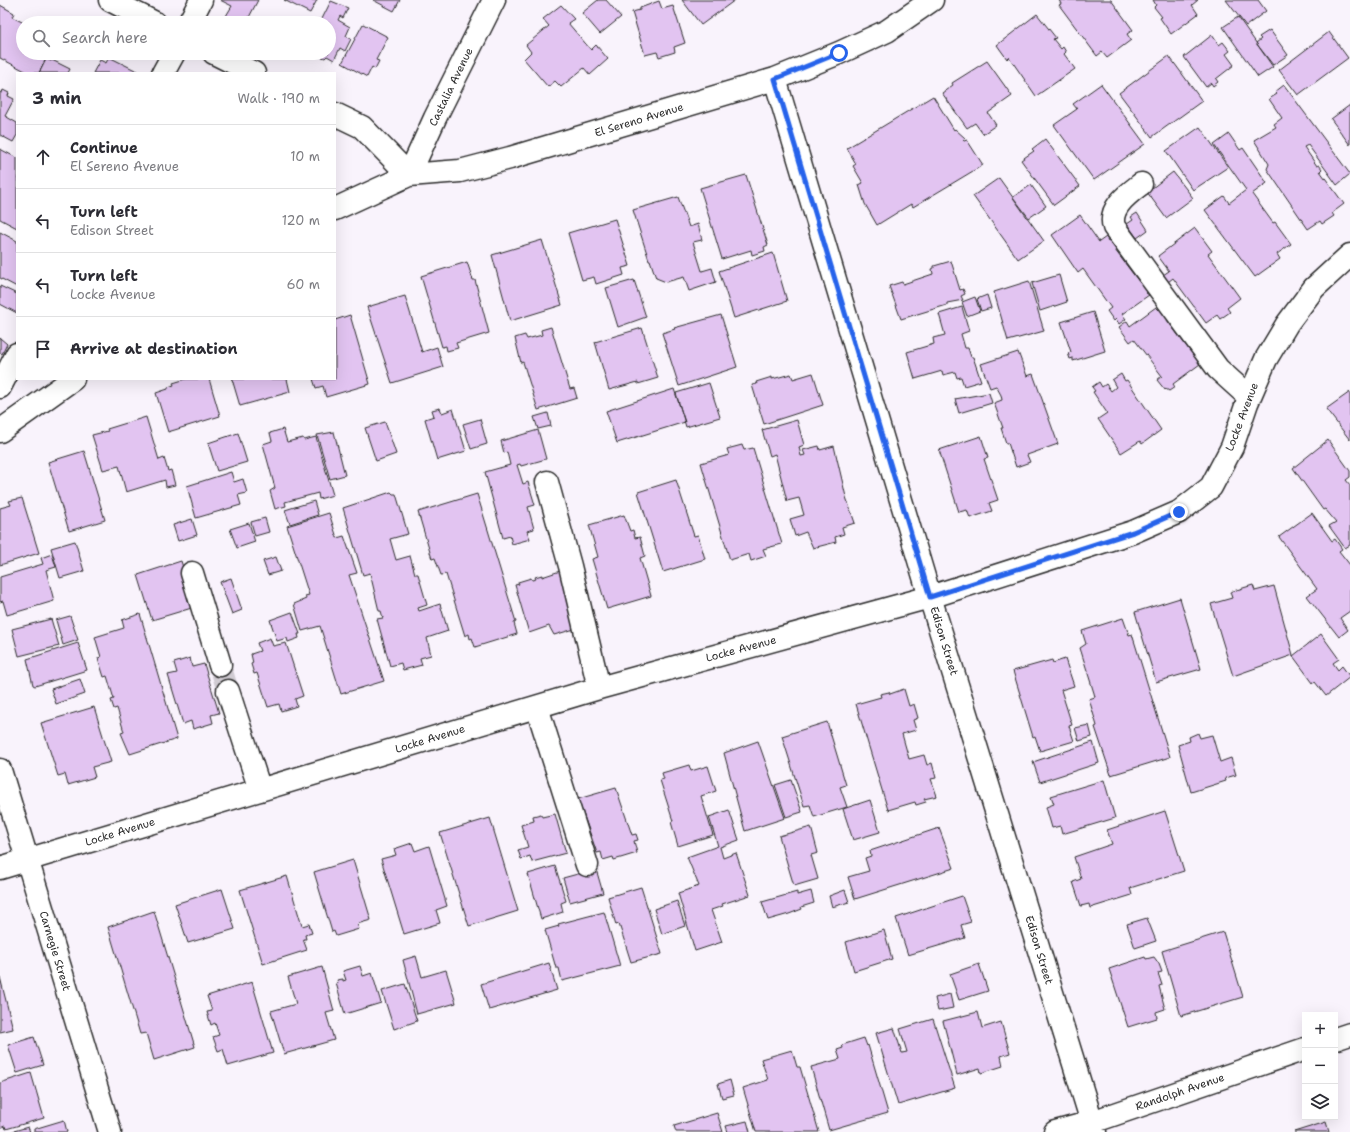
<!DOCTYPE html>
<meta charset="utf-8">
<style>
body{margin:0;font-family:"Shantell Sans",sans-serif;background:#f2f2f3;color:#2b2b33}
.controls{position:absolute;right:12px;bottom:12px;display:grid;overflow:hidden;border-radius:0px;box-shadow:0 4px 16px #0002}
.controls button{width:36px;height:36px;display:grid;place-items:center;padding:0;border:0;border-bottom:1px solid #e1e1e2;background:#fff;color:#2b2b33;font:20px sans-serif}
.stop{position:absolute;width:12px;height:12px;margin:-9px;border:3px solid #2563eb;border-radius:50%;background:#fff}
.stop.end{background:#2563eb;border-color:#fff;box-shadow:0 1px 4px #0008}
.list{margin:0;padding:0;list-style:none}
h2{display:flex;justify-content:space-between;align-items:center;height:52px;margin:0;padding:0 16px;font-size:17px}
h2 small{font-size:13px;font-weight:400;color:#7c7c81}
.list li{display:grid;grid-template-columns:26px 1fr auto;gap:12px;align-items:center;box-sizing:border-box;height:64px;padding:0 16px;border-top:1px solid #e1e1e2}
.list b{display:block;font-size:15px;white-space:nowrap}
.list p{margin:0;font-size:13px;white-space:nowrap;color:#7c7c81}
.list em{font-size:13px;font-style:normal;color:#7c7c81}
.icon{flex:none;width:22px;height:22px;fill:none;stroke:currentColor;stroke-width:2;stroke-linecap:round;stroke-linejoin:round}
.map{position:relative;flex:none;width:1350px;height:1132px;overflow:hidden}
.search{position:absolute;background:#fff;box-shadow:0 4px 16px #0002;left:16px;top:16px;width:320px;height:44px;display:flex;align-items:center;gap:10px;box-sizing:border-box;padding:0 14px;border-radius:22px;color:#7c7c81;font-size:15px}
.panel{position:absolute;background:#fff;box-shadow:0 4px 16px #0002;left:16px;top:72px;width:320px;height:308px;border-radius:0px}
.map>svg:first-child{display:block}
</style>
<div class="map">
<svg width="1350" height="1132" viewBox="0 0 1350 1132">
<rect width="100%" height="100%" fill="#f9f3fc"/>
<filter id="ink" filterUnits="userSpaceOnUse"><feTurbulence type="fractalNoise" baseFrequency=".025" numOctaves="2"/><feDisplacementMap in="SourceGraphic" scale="8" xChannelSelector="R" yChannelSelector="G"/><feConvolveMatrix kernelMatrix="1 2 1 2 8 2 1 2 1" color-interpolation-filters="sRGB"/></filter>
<g filter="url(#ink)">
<path fill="#e2c4f1" stroke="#2b2b2b" d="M220,0H258L246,23H239L226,16L232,6Z
M284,0H317L310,13Z
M373,0H400L394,11Z
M598,0H606L621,17L600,34L582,13Z
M682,0H735L701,25Z
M1059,0H1111L1133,30L1127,34L1131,40L1107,58L1102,52L1097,56L1059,5L1061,4Z
M1153,0H1198L1192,5L1198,14L1171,34L1160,18L1162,17L1154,7L1156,5Z
M1226,0H1258L1266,11L1246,26Z
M331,1L348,8L343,18L340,16L338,20L350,27L346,36L351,39L345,51L340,48L334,60L327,56L325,58L317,55L318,53H329V23H320Z
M659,1L662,9L673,6L685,43L674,47L675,52L659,57L657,52L645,55L632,12L640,10V8Z
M0,5L14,13L12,17L24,23L23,53H49L39,73H29L0,58Z
M561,5L574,19L568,23L591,50L596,45L608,59L590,75L584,68L561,87L555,81L548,87L524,59L531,52L526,45L549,26L543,19Z
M1037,14L1056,38L1053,39L1061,49L1063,47L1066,52L1064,54L1075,69L1036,96L1009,57L1007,59L997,45Z
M1238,17L1273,67L1258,77L1223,27Z
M363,24L388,37L376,60L379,61L375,69L372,67L367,77L342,63Z
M1270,30L1288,55L1273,65L1256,43L1261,39L1259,37Z
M1329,32L1348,58L1298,95L1279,70Z
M1212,35L1219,45L1223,42L1230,51L1226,54L1234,65L1216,79L1218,82L1213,86L1211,83L1206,87L1184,57Z
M1169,56L1202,101L1152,137L1119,93Z
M109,57L141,73H93L100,60L106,63Z
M46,59L51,61L52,60L70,69L68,73H39Z
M987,61L1012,96L988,113L996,125L983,134L975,123L967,128L942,93L953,85L952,83Z
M1101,84L1145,144L1094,180L1054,125L1077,109L1073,104Z
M1284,85L1350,174L1337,185L1308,145L1304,147L1317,166L1319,165L1322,169L1320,171L1344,204L1332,213L1334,216L1322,224L1320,221L1308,229L1267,169L1269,164L1254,140L1276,127L1274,124L1282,118L1269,99L1277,94L1275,92Z
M3,90L9,93L8,96L14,99L5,116L17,123V135L13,142L0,135V92L2,93Z
M933,96L954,130L955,129L965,138L963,140L964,141L967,140L983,165L913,207L911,204L877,225L865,204L859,185L863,183L853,166L856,164L847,148Z
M1350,105V145L1331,119Z
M1200,127L1228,167L1193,190L1166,151Z
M1229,134L1240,150L1243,148L1267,183L1252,194L1273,223L1275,222L1291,244L1277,254L1280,259L1255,277L1205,210L1224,196L1229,203L1246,190L1214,145Z
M1045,139L1080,186L1054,205L1021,160L1034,151L1032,149Z
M0,149L17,158V228L0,219Z
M1173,172L1193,198L1166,218L1147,192Z
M746,175L768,245L764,247L765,251L752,255L751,250L722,259L700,188Z
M999,178L1044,241L1018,259L973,196Z
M1031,185L1046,206L1029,218L1013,197Z
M678,197L689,227L698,224L702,240L693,242L702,271L712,268L716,282L689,291L684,277L666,282L656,278L650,260H649L633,210Z
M1137,213L1148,230L1137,238L1127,224L1133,220L1131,217Z
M1080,215L1099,242L1106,237L1108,241L1111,239L1118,249L1115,250L1140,283L1142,281L1149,291L1146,293L1149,295L1122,314L1126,319L1119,324L1116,319L1114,321L1107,311L1111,308L1083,269L1078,273L1052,235Z
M615,219L630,266L622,268L624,275L596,284L594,277L582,280L568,233Z
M1195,228L1212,251L1208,254L1240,298L1227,308L1230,312L1220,319L1217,315L1206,323L1173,278L1168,282L1163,275L1169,271L1158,256Z
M0,232L17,241V287L0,278Z
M542,240L562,305L510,321L492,255Z
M773,253L787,301L734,318L719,271Z
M951,261L960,290L963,289L965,294L961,296L963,300L947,303V305L901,319L889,286L902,282L903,284L933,274L932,269L934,268V266Z
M467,262L473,280H475L489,333L456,343L458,348L447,351L446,346L442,347L421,276Z
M1059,275L1067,302L1040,311L1032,283Z
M634,280L646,317L618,327L606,288Z
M1029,281L1044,331L1008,341L994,292Z
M0,286L17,294V313L0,304Z
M987,295L991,308L981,311L977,299Z
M405,296L422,352L437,347L443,367L392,383L367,307Z
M975,297L980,311L967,316L962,302Z
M962,307L969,331L961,334L965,348H968L971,357H973L981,381L964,386L961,377L957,378L955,372L943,375L942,371L915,379L907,352L934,344L933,338L945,335L939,314Z
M1156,307L1159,310L1162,307L1170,318L1167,320L1190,351L1193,349L1200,359L1197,361L1200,364L1173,384L1175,387L1169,391L1166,389L1165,390L1157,380L1162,376L1134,339L1130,342L1119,327L1127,321L1130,326Z
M1093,312L1105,351L1073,361V358L1070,359L1068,353L1071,352L1061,322Z
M350,315L370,384L326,397L323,386L316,388L313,379H335V320Z
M721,315L737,367L679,386L662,333L675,329L674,328Z
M551,327L570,389L574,388L577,398L538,410L523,362L521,363L515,338L525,335L527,339L542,335L541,330Z
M642,328L658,378L638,384V382L609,390L595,342Z
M0,338L7,344L2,354L0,353Z
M1018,352L1027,376L1033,374L1058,444L1027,455L1030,462L1016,467L1008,443H1006L1001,428H1003L994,403L1002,400L1001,395L996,386L990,388L981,364Z
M813,373L823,405L764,424L752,385L757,384L756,382L772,377V379L791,374L793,379Z
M1121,374L1125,381L1127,380L1161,430L1142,444L1140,441L1121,453L1098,419L1107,413L1093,392L1095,391L1092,387L1099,382L1102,387L1106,384L1111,391L1116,387L1112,380Z
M186,379H209L220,416L168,432L156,393L168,389V387L174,385L173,383Z
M232,379H287L290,392L240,406Z
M709,383L720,417L686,427L676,393Z
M674,389L685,422L617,443L606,411Z
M1350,392V440L1326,409Z
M989,393L992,403L959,413L955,399Z
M440,408L442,413L453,409L466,451L437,460L425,419L434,416L432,410Z
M548,413L551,426L538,429L534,417Z
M146,417L159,460L164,458L168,471L171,470L175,485L166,487L165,480L126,492L119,466L103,470L92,435L108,431L107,429Z
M480,419L487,444L471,449L463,424Z
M797,420L804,445L799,447L801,456L805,455L803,450L819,446L820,450L834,446L846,497L855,523L842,527L844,534L835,537L836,542L813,548L806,532L795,536L790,519L804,515L799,498L787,501L775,454L770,456L762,430Z
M385,422L396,454L376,461L365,428Z
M283,429L287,442L303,438L304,440L316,437L333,495L319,499L318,493L285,502L286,506L275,509L270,491L275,488L263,444L272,441L270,433Z
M538,430L546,459L521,466L520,464L517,465L523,484L528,482L535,505L528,507L534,529L527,531L530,539L512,544L510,536L503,538L485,472L510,465L507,452L504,453L501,441Z
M334,432L345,475L330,479L317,435Z
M238,433L247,462L217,471L208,443Z
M981,436L988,458L984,459L998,500L989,503L992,511L970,518L967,510L959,512L939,450Z
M1328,440L1350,471V477L1346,480L1350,485V545L1345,548L1329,526L1336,522L1325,509L1323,510L1293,468Z
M742,445L744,450L753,448L782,544L763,549L766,556L751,561L749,554L730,560L701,463L729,455L727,449Z
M84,451L105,520L69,531L48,462Z
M231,472L234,482L243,479L247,493L238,495L241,505L196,518L187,486Z
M676,480L694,536L698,535L705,559L663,572L638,492Z
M391,492L393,494H396L408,534L390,539L396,560L410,556L415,574H418L427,605L418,608L419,611L440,604L448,631L427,638L431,655L420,658L422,665L403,670L401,663L390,666L377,619L383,618L381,611H379L370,573L363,575L343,508Z
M477,494L516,622L514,623L517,634L475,647L472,638L470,639L469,634L465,636L446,574L441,575L435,558L432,559L418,512Z
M22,498L39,553L0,565V508L11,505L9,501Z
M314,501L318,515L290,524L285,510Z
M329,513L337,538L344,536L357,573L349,575L384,681L341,694L320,626L302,631L294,604L306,599L305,596L309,595L287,526Z
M1312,513L1332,541L1335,539L1342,549L1339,551L1350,565V611L1340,618L1348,630L1339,637L1307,596L1317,589L1279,537Z
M624,515L630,531L633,530L635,538L640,537L645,556L640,558L651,596L607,609L592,559L598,557L589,525Z
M265,518L269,532L255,536L251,522Z
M192,519L197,535L178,541L173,525Z
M249,523L255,542L237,548L230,529Z
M75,541L84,571L60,578L51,548Z
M52,554L56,567L46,570L54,601L7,615L3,601L0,602V577L43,564L41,558Z
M276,557L281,571L268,575L263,561Z
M181,561L195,607L152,620L138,575Z
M560,571L578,628L554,635L549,626L529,633L515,585L519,584L518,582L531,578L532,580L536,579L535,577L542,575V577Z
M231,578L242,610L232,614L220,582Z
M1253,585L1255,591L1274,586L1293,655L1233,676L1211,604L1232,598L1230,592Z
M1180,598L1201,669L1156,682L1135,612Z
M292,612L300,634H298L299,638L288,642L287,638L277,641L270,620Z
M140,614L177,739L130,754L121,733L124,732L117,708L114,709L111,700L114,699L107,676L104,677L98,658L101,657L95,637L124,628L122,620Z
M70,616L78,640L63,645L56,620Z
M1123,618L1129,635L1132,634L1170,757L1111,775L1095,727L1097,726L1089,699L1095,697L1094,693L1080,648L1086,644L1082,631Z
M51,619L59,646L19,656L12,629Z
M1321,634L1339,659L1333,663L1338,670L1342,666L1350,677L1326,696L1315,682L1313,683L1293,656Z
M270,638L273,646L286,643L303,696L295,699L297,706L281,711L279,704L268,707L257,673L254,674L251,664L253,663L251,654L260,651L257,643Z
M78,643L87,670L35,686L33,685L27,659Z
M190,658L192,667L204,664L219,713L211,715L213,723L193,729L191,721L183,724L168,675L177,673L174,663Z
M1065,659L1074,686L1061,690L1072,725L1069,726L1074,741L1040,751L1035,736L1033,737L1013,671L1052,660L1053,663Z
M80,679L85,694L56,704L51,689Z
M904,689L909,706L914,704L918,718L913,720L916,730L902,734L909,759L924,755L927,765L932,763L936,778L931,779L937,796L924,799L926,802L916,805L915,802L888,810L856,704L881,697L880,694L889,692L890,694Z
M94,707L111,762L92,767L95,777L68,785L65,774L58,776L41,723Z
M827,722L846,785L840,787L847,807L814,817L810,805L804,806L782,736Z
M1089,725L1092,737L1079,741L1075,728Z
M1198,733L1200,738L1212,735L1220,762L1231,758L1236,775L1225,778L1226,781L1191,792L1178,745L1190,741L1189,737Z
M758,741L785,818L745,831L724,753Z
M1093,742L1099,763L1040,782L1033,762Z
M689,765L691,771L708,766L716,791L701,796L713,835L678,846L671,822L673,821L660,780L664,779L662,773Z
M791,780L802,812L786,817L775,785Z
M1104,780L1115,818L1062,834L1060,826L1052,828L1046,807L1054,804L1051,796Z
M616,788L632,835L636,834L638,840L634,841L637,853L614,860L613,857L603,860L601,852L597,853L578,799Z
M870,800L880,832L853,840L843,809Z
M729,810L739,840L720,847L723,858L736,853L750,895L722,904L723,906L711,910L722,942L695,951L678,893L699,886L687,857L718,846L709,817Z
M1165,811L1184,871L1130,888L1132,895L1090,908L1089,904L1081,906L1073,882L1081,879L1074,857L1112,844L1107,830Z
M541,814L542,817L555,814L566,853L532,862L530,856L521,859L518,850L528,847L521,825L534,821L533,816Z
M490,818L518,911L469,926L440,833Z
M811,827L818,853L811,855L818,879L794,886L779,836Z
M939,828L954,868L855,899L848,877L869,871L865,858L871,856L870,851Z
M412,843L415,851L429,846L447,906L436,910L440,923L404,934L381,859L396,855L394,849Z
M353,860L371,920L357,924L359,929L336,936L334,931L332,932L314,872Z
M555,866L566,901L561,903L563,912L541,919L528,874Z
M596,869L603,893L570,902L563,878Z
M287,876L302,926L309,924L312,933L305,935L306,939H303L307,950L263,964L240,890Z
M641,887L662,954L631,962L619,924L616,925L608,897Z
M222,889L235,929L188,943L175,904Z
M845,890L849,902L832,907L829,896Z
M811,891L814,903L801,907L802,909L789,914L768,920L762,902L797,892V895Z
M962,896L971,922L961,925L965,938L908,955L896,918Z
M677,901L685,926L662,934L654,909Z
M154,911L195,1047L154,1060L146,1033L140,1034L108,927Z
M604,912L620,966L562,981L559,968H556L545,930L559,926L558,924Z
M1147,918L1156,941L1135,948L1127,924Z
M884,930L892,959L854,971L846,942Z
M1223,932L1243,997L1181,1016L1162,951Z
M416,956L422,977L446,970L456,1003L417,1014L403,960Z
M1145,957L1146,959L1154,957L1159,964L1162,972L1158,973L1162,985L1159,986L1165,1009L1156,1012L1157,1018L1128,1027L1109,969Z
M549,963L557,990L489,1010L481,984Z
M979,964L988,991L959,1000L950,974Z
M360,966L363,976L372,973L381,1003L345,1014L336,983H338L337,980L343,979V981L346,980L343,971Z
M322,967L334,1011L326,1013L334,1040L284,1054L271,1011L296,1004L288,977Z
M0,977L13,1029L0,1032Z
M252,982L273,1053L228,1066L223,1049L218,1051L213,1037L219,1035L215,1023L211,1025L207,1012L212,1011L207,996Z
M405,984L417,1021L394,1029L382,991Z
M950,994L953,1008L938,1011L935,998Z
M978,1012L982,1028L1001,1022L1010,1053L1001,1056L1003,1066L981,1073L980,1068L957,1075L943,1021Z
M933,1019L955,1088L898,1105L876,1033L894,1028L902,1053L907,1052L900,1029Z
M34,1037L43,1065L17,1073L8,1045Z
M864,1038L867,1046L868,1045L888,1113L829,1130L811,1067L840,1059L837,1050L843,1048L842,1045Z
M792,1050L797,1067H800L819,1132H756L743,1088L768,1080L761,1059Z
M31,1073L44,1118L6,1129L5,1126L0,1128V1083Z
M730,1080L734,1095L722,1098L718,1084Z
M717,1113L723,1132H676L674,1126Z
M64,1120L67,1132H34V1129Z
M747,1121L750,1132H728L726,1126Z
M1326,1122L1329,1132H1294Z
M28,1127L30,1132H10Z"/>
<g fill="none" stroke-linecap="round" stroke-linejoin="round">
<path stroke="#d0cbd2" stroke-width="22" stroke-dasharray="22 11" stroke-linecap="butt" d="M220,665L228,691"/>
<g stroke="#2b2b2b" stroke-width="25">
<path id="minor" d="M110,0L155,23
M189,23L201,0
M214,53L254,73
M163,73L174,53
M775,79L930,597L1095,1132
M335,114L362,127L409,175
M409,175L435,118L494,0
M1141,184C1128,194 1108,208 1114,227L1218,369L1249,397
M335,209L409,175L460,171L510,158L775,79L839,53L887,31L932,0
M0,387L17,354
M0,431L73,379
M547,482L570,566L599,688
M192,573L220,665
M228,691L260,790
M537,707L587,865
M0,770L110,1132
M0,868L599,688L930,597L1133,532L1179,512L1211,487L1232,447L1247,403L1266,359L1287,324L1314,288L1350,255
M1335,1039L1350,1034
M1055,1132L1092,1122L1305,1049"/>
</g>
<use href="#minor" stroke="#fff" stroke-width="22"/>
</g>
</g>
<g fill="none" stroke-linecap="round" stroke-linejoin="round" filter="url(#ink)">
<path stroke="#2563eb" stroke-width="5" d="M839,53L775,79L930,597L1133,532L1179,512"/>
</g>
<g text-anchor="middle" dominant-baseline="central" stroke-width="3.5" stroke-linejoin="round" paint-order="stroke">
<g font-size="11" fill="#2b2b2b" stroke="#fff">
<text transform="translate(451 87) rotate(-64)">Castalia Avenue</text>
<text transform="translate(639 120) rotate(-17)">El Sereno Avenue</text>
<text transform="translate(1242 417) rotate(-69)">Locke Avenue</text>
<text transform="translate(944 641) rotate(73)">Edison Street</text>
<text transform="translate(741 649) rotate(-15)">Locke Avenue</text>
<text transform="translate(430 739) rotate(-17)">Locke Avenue</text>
<text transform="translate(120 832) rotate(-17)">Locke Avenue</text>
<text transform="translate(1039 950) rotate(73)">Edison Street</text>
<text transform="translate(55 951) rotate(73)">Carnegie Street</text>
<text transform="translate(1180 1092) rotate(-19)">Randolph Avenue</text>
</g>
</g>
</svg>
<div class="controls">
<button>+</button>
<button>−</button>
<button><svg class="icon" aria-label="layers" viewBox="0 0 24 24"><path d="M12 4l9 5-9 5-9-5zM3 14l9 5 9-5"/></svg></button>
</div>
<div class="stop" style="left:839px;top:53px"></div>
<div class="stop end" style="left:1179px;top:512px"></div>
<div class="search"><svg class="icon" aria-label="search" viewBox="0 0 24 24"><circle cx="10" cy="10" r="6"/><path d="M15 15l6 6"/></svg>Search here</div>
<section class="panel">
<h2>3 min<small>Walk · 190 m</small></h2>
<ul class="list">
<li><svg class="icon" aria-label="ahead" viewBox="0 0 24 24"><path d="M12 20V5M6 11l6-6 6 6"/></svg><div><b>Continue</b><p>El Sereno Avenue</p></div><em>10 m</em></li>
<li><svg class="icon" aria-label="left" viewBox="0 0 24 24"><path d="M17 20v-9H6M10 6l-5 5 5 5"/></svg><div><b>Turn left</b><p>Edison Street</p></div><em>120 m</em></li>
<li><svg class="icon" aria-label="left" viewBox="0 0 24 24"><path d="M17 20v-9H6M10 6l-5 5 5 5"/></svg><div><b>Turn left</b><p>Locke Avenue</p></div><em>60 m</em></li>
<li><svg class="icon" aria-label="arrive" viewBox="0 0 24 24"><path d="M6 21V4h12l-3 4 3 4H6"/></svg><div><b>Arrive at destination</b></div></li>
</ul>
</section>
</div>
